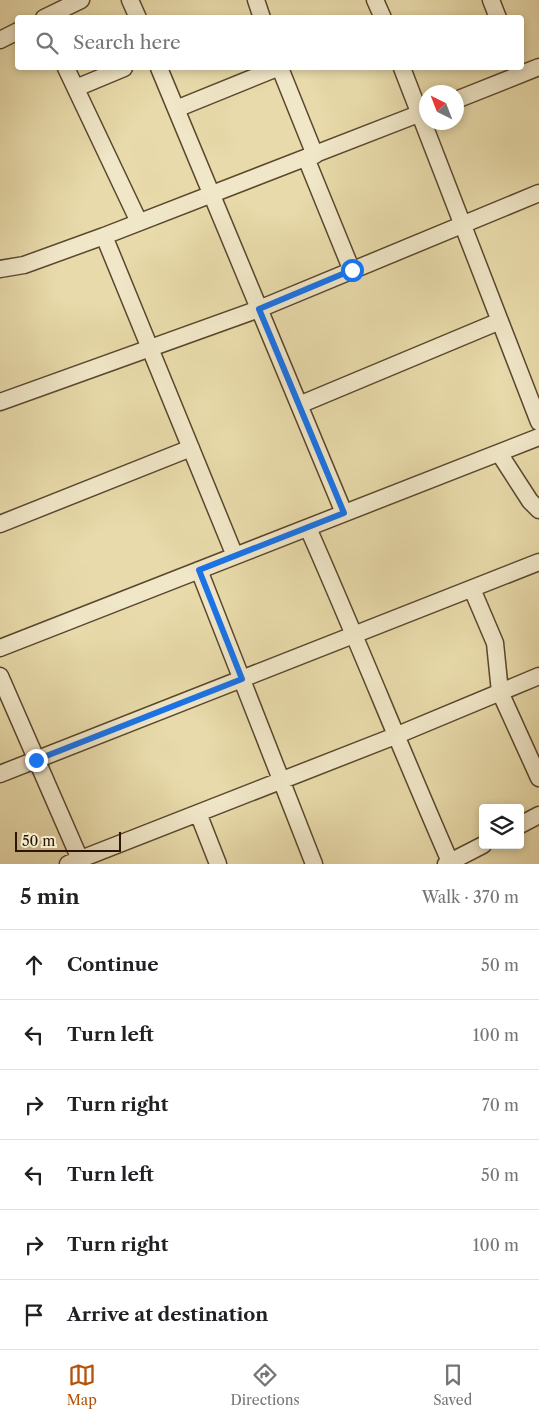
<!DOCTYPE html>
<meta charset="utf-8">
<style>
body{margin:0;font-family:"Libre Caslon Text",serif;background:#f2f2f2;color:#202124}
.controls{position:absolute;right:15px;bottom:15px;display:grid;overflow:hidden;border-radius:5px;box-shadow:0 2px 8px #0003}
.controls button{width:45px;height:45px;display:grid;place-items:center;padding:0;border:0;border-bottom:1px solid #e0e0e0;background:#fff;color:#202124;font:25px sans-serif}
.compass{position:absolute;left:419px;top:85px;width:45px;height:45px;border-radius:50%;background:#fff;box-shadow:0 2px 8px #0003;rotate:318deg}
.scale{position:absolute;left:15px;bottom:12px;width:106px;box-sizing:border-box;padding-left:5px;border:2px solid #2c1603;border-top:0;font-size:14px;line-height:18px;white-space:nowrap;color:#2c1603;-webkit-text-stroke:4px #f0e7c8;paint-order:stroke}
.stop{position:absolute;width:15px;height:15px;margin:-11px;border:4px solid #1a73e8;border-radius:50%;background:#fff}
.stop.end{background:#1a73e8;border-color:#fff;box-shadow:0 1px 5px #0008}
.list{margin:0;padding:0;list-style:none}
h2{display:flex;justify-content:space-between;align-items:center;height:65px;margin:0;padding:0 20px;font-size:21px}
h2 small{font-size:16px;font-weight:400;color:#757577}
.list li{display:grid;grid-template-columns:32px 1fr auto;gap:15px;align-items:center;box-sizing:border-box;height:70px;padding:0 20px;border-top:1px solid #e0e0e0}
.list b{display:block;font-size:19px;white-space:nowrap}
.list em{font-size:16px;font-style:normal;color:#757577}
.icon{flex:none;width:28px;height:28px;fill:none;stroke:currentColor;stroke-width:2;stroke-linecap:round;stroke-linejoin:round}
.map{position:relative;flex:none;width:539px;height:864px;overflow:hidden}
.search{position:absolute;background:#fff;box-shadow:0 2px 8px #0003;left:15px;right:15px;top:15px;height:55px;display:flex;align-items:center;gap:12px;box-sizing:border-box;padding:0 18px;border-radius:5px;color:#757577;font-size:19px}
.sheet{height:485px;background:#fff}
nav{display:flex;justify-content:space-around;align-items:center;box-sizing:border-box;height:70px;border-top:1px solid #e0e0e0;background:#fff;font-size:14px;color:#757577}
nav a{display:grid;justify-items:center;gap:2px}
nav .on{color:#b45309}
.map>svg:first-child{display:block}
</style>
<div class="map">
<svg width="539" height="864" viewBox="0 0 539 864">
<rect width="100%" height="100%" fill="#e8daaa"/>
<filter id="stains"><feTurbulence type="fractalNoise" baseFrequency=".004" numOctaves="4"/><feColorMatrix values="0 0 0 0 .2 0 0 0 0 .09 0 0 0 0 .02 0 0 0 .5 -.17"/></filter>
<radialGradient id="worn" r=".72"><stop offset=".6" stop-color="#630" stop-opacity="0"/><stop offset="1" stop-color="#630" stop-opacity=".3"/></radialGradient>
<g fill="none" stroke-linecap="round" stroke-linejoin="round">
<g stroke="#5b472d" stroke-width="19">
<path id="minor" d="M130,0L138,18
M256,0L262,18
M375,0L383,18
M491,0L498,18
M44,18L81,0
M0,40L18,31
M66,68L139,222
M159,68L344,513
M280,68L315,155
M402,68L539,422
M76,88L124,68
M456,100L539,67
M176,109L277,68
M306,158L352,271
M104,236L235,556
M0,269L24,265L104,236L426,111
M0,402L259,309L539,193
M299,405L500,321
M499,453L530,501L539,510
M0,524L191,448
M308,528C357,639 402,752 451,864
M199,570L314,864
M472,589L495,643L500,692L539,778
M0,648L539,437
M0,676L82,864
M0,774L539,562
M198,813L218,864
M520,825L539,815
M68,864L395,736L539,676
M446,864L483,845"/>
</g>
<use href="#minor" stroke="#f0e7c8" stroke-width="16"/>
</g>
<g fill="none" stroke-linecap="round" stroke-linejoin="round">
<path stroke="#1a73e8" stroke-width="6" d="M36,760L242,679L199,570L344,513L259,309L352,270"/>
</g>
<rect width="100%" height="100%" filter="url(#stains)"/>
<rect width="100%" height="100%" fill="url(#worn)"/>
</svg>
<div class="controls">
<button><svg class="icon" aria-label="layers" viewBox="0 0 24 24"><path d="M12 4l9 5-9 5-9-5zM3 14l9 5 9-5"/></svg></button>
</div>
<svg class="compass" viewBox="-18 -18 36 36"><path d="M0-13l5 13h-10z" fill="#e53935"/><path d="M0 13l5-13h-10z" fill="#757577"/></svg>
<div class="scale">50 m</div>
<div class="stop" style="left:352px;top:270px"></div>
<div class="stop end" style="left:36px;top:760px"></div>
<div class="search"><svg class="icon" aria-label="search" viewBox="0 0 24 24"><circle cx="10" cy="10" r="6"/><path d="M15 15l6 6"/></svg>Search here</div>
</div>
<section class="sheet">
<h2>5 min<small>Walk · 370 m</small></h2>
<ul class="list">
<li><svg class="icon" aria-label="ahead" viewBox="0 0 24 24"><path d="M12 20V5M6 11l6-6 6 6"/></svg><div><b>Continue</b></div><em>50 m</em></li>
<li><svg class="icon" aria-label="left" viewBox="0 0 24 24"><path d="M17 20v-9H6M10 6l-5 5 5 5"/></svg><div><b>Turn left</b></div><em>100 m</em></li>
<li><svg class="icon" aria-label="right" viewBox="0 0 24 24"><path d="M7 20v-9h11M14 6l5 5-5 5"/></svg><div><b>Turn right</b></div><em>70 m</em></li>
<li><svg class="icon" aria-label="left" viewBox="0 0 24 24"><path d="M17 20v-9H6M10 6l-5 5 5 5"/></svg><div><b>Turn left</b></div><em>50 m</em></li>
<li><svg class="icon" aria-label="right" viewBox="0 0 24 24"><path d="M7 20v-9h11M14 6l5 5-5 5"/></svg><div><b>Turn right</b></div><em>100 m</em></li>
<li><svg class="icon" aria-label="arrive" viewBox="0 0 24 24"><path d="M6 21V4h12l-3 4 3 4H6"/></svg><div><b>Arrive at destination</b></div></li>
</ul>
</section>
<nav>
<a class="on"><svg class="icon" aria-label="map" viewBox="0 0 24 24"><path d="M3 6l6-2 6 2 6-2v14l-6 2-6-2-6 2zM9 4v14M15 6v14"/></svg>Map</a>
<a><svg class="icon" aria-label="directions" viewBox="0 0 24 24"><path d="M12 3l9 9-9 9-9-9zM9 14v-3h6M13 9l2 2-2 2"/></svg>Directions</a>
<a><svg class="icon" aria-label="saved" viewBox="0 0 24 24"><path d="M7 4h10v16l-5-4-5 4z"/></svg>Saved</a>
</nav>
